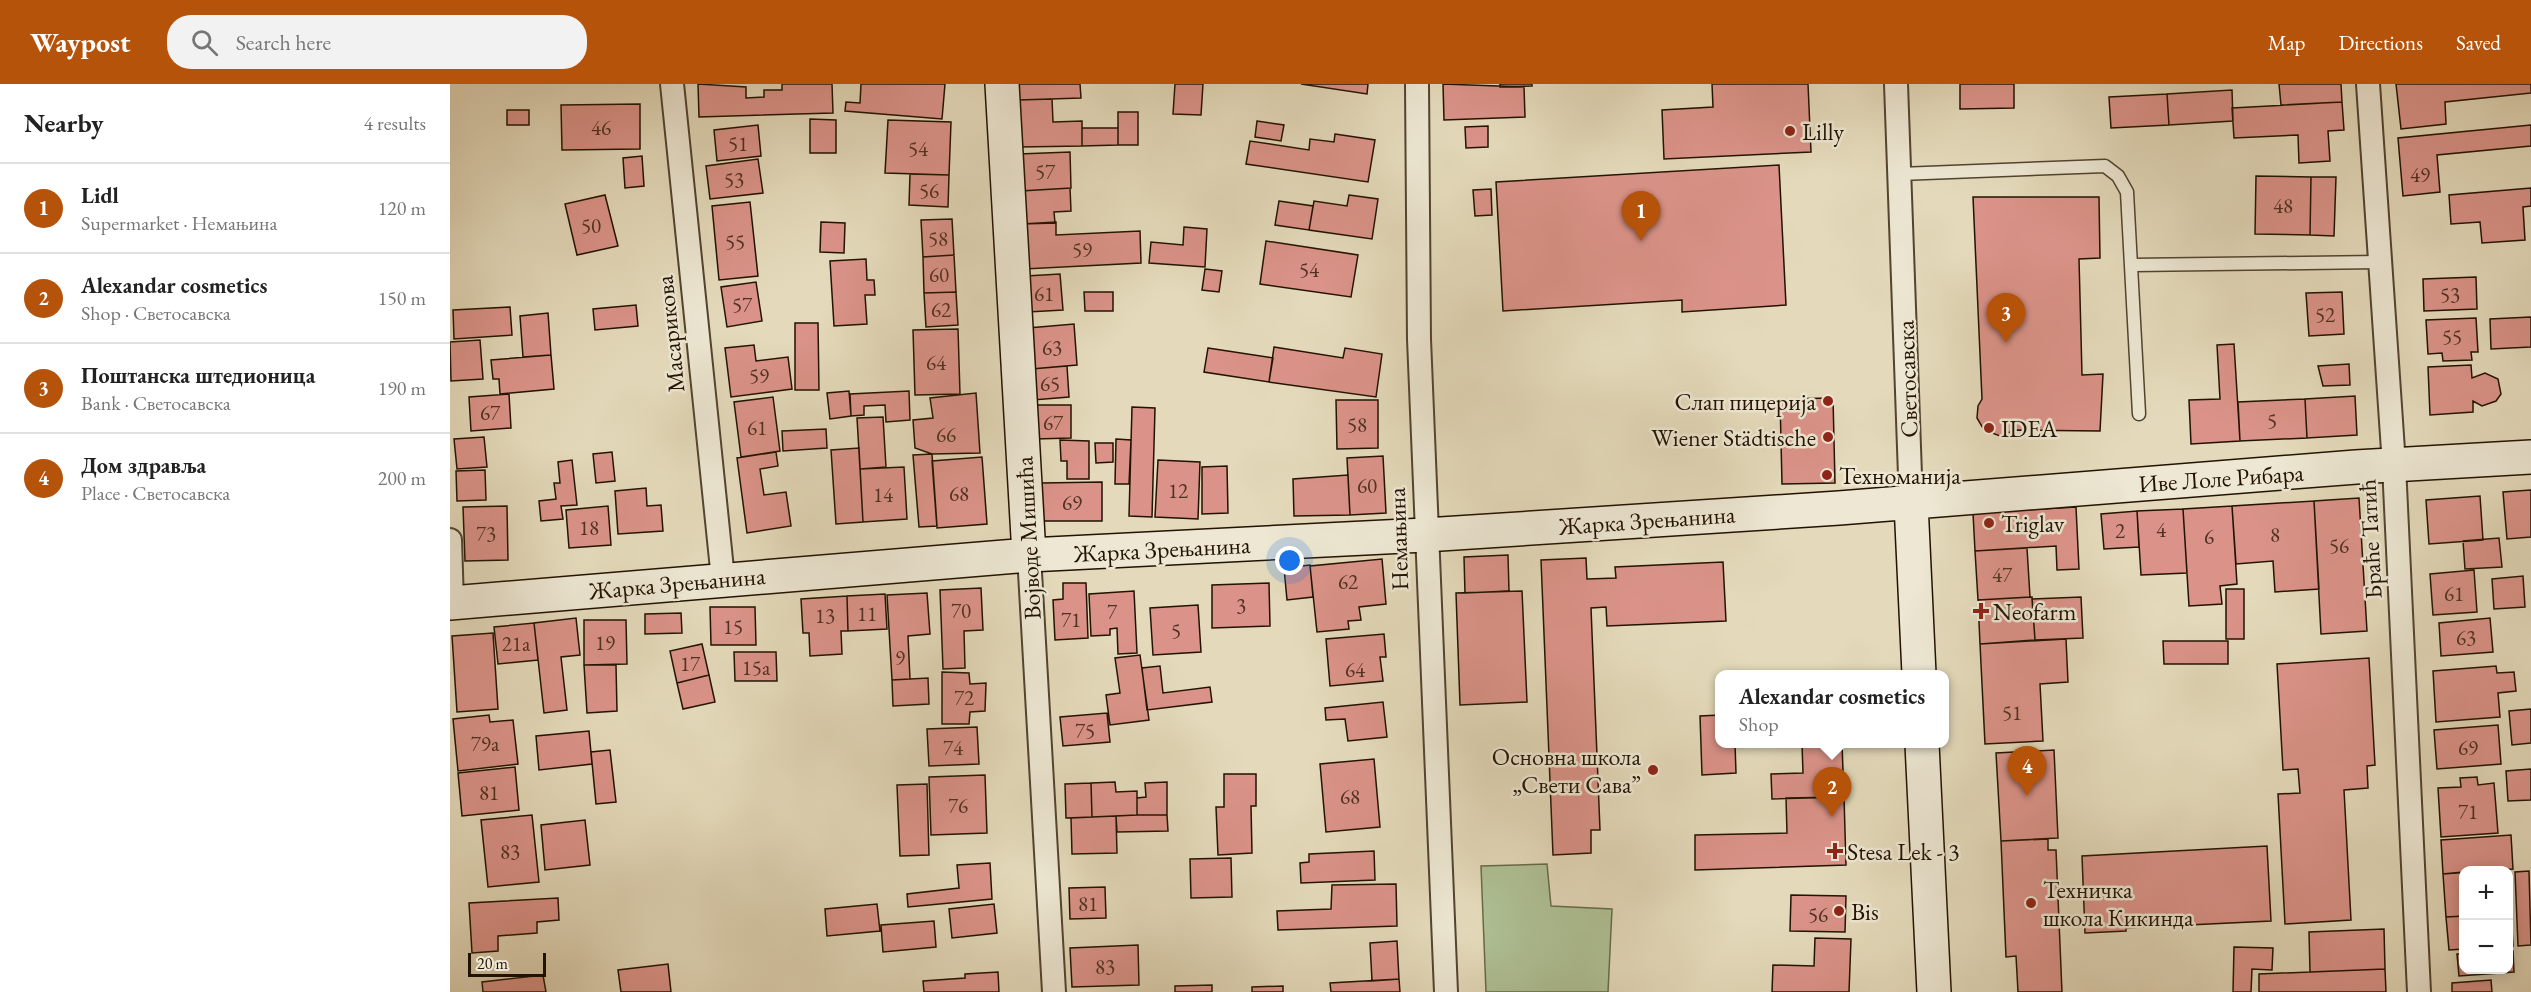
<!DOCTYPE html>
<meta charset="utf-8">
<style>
body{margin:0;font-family:"EB Garamond",serif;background:#f2f2f2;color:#222}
.controls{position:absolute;right:18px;bottom:18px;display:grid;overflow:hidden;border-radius:12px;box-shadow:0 3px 15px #0003}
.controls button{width:54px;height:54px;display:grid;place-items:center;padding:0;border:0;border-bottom:2px solid #e0e0e0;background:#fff;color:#222;font:30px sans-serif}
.scale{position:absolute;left:18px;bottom:15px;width:78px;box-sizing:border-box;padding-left:6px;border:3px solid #221200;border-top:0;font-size:16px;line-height:21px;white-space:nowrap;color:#221200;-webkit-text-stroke:4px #ede7d3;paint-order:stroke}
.you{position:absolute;left:840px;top:477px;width:21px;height:21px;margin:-15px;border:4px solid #fff;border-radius:50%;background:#1a73e8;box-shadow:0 0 0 9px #1a73e833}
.badge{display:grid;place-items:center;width:39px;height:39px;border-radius:50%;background:#b45309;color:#fff;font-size:20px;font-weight:700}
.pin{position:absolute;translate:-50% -50px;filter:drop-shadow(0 2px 3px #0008)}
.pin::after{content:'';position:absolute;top:32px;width:21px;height:18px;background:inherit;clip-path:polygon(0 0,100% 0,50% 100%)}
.popup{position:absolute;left:1265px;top:586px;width:234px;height:78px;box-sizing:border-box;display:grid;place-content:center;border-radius:12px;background:#fff;filter:drop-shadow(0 2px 4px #0005);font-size:20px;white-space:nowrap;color:#767676}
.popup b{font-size:22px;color:#222}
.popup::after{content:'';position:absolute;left:50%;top:100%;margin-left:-12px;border:12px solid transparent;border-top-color:#fff}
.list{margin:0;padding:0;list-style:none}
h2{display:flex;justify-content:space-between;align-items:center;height:78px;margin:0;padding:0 24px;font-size:26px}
h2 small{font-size:20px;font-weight:400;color:#767676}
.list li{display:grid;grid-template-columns:39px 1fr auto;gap:18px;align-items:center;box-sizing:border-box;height:90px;padding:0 24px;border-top:2px solid #e0e0e0}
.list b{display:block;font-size:22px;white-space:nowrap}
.list p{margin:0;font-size:20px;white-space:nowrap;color:#767676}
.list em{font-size:20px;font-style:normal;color:#767676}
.icon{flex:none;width:33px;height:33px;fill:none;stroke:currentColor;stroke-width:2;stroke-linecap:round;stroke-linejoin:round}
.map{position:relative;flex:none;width:2081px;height:908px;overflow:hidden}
header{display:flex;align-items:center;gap:36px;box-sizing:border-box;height:84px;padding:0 30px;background:#b45309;color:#fff}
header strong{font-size:28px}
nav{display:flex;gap:33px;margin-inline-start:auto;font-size:21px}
.search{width:420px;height:54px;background:#f2f2f2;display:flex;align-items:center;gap:15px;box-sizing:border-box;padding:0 21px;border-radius:24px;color:#767676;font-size:22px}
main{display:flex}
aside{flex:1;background:#fff}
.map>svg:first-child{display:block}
</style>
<header>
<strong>Waypost</strong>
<div class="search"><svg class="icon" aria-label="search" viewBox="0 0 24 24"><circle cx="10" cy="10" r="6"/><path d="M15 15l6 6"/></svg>Search here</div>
<nav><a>Map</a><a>Directions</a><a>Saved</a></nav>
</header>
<main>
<aside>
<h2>Nearby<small>4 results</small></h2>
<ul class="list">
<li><span class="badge">1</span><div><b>Lidl</b><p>Supermarket · Немањина</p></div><em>120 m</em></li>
<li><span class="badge">2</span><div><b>Alexandar cosmetics</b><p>Shop · Светосавска</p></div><em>150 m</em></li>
<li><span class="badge">3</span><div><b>Поштанска штедионица</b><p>Bank · Светосавска</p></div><em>190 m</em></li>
<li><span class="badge">4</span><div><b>Дом здравља</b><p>Place · Светосавска</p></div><em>200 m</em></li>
</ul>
</aside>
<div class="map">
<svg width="2081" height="908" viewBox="0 0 2081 908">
<rect width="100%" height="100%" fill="#e4dabb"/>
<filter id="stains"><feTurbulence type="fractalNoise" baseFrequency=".00333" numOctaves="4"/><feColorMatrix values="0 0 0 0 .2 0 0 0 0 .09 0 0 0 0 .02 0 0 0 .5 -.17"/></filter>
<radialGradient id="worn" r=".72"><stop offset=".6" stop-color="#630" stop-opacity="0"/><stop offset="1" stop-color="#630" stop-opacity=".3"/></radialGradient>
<path fill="#aec195" stroke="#686a4a" stroke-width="1.5" d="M1097,780L1101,822L1162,825L1158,908H1036L1031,782Z"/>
<path fill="#db9389" stroke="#221200" stroke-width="1.5" d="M248,0L296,3V14L314,13V6H332V0H382L383,29L249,33Z
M411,0H495L492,35L395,27L396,18L410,19Z
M568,0H630L631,14L568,16Z
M725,0H753L751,31L723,30Z
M851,0H918L917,10Z
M993,0L1074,3L1075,33L994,36Z
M1050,0H1082V2L1050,3Z
M1262,0H1358L1361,68L1214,75L1212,26L1263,23Z
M1510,0H1564V24L1510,25Z
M1829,0H1891L1892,18L1831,21Z
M1946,0H2081V9L1995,18L1996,40L1951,45Z
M1782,6L1783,37L1719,41L1717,10Z
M1717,10L1719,41L1661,44L1659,13Z
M602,15L603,38L632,37V62L569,63L568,16Z
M1892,18L1894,46L1878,47L1880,77L1849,79L1848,51L1784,54L1782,24Z
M190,20V65L112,66L111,21Z
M57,26H79V41H57Z
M668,28H688V61H668Z
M360,35L386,36V69H360Z
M438,36L501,38L499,91L435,89Z
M807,37L834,41L831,57L805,53Z
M308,41L311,72L267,77L264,46Z
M2081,41V62L1987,71L1990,108L1953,112L1948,54Z
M1038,42V63L1016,64L1015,43Z
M632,44H668V61L632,62Z
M885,50L925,56L918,98L796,80L800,57L859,66L860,55L884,58Z
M620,68L621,104L571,107L569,70Z
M192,72L194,102L175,104L173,74Z
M308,75L313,109L260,115L256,82Z
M1329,81L1336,221L1232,228V216L1053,227L1046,98Z
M460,90L499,91L498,123L459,121Z
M1806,92L1861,93L1860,151L1805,150Z
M1861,93H1886L1884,152L1860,151Z
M620,104L621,127L604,128L605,139L572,140L571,107Z
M2081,104V122L2073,123L2075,156L2032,159L2030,138L2001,140L1999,111Z
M1041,105L1042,131L1025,132L1023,106Z
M155,111L168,162L127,171L115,120Z
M899,111L928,115L922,155L859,146L864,117L897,122Z
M1523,113H1649L1650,174L1629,175L1632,291L1653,290L1650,347L1565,346L1550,352L1534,346L1527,334L1528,322L1532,315Z
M829,117L863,122L859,146L825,141Z
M300,118L308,192L269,196L262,122Z
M502,135L504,171L473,173L471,136Z
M371,138L395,139L394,169L370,168Z
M606,138V151L690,147L691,179L574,185L572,140Z
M734,143L757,145L755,183L699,179L701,158L733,161Z
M816,157L908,171L901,213L810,200Z
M504,171L506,208L474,209L473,173Z
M416,175L417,196H424L425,211H415L417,240L384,242L380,177Z
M755,185L772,187L769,208L752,206Z
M610,190L613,226L578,228L576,192Z
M2026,193L2027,225L1974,227L1973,195Z
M306,198L312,237L277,243L271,203Z
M506,208L508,241L476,243L474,209Z
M634,208H663V227H635Z
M1892,208L1894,250L1859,252L1856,209Z
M186,221L188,242L145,246L143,225Z
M60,223L62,251L4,255L3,226Z
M98,229L101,271L73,273L70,232Z
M2081,233V263L2041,265L2040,235Z
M2026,234L2028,268H2021L2022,276L1993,277L1992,269L1978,270L1976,236Z
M345,239H368L369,306H345Z
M624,240L627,281L581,285L578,244Z
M508,245L510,310L465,311L463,246Z
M30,256L33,295L1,297L0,258Z
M1784,260L1790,357L1741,360L1739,316L1770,315L1767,261Z
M304,261L306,277L338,273L342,305L281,313L275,264Z
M824,263L893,274L895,264L932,270L926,313L819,298Z
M758,264L823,274L819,298L754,288Z
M101,271L104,305L50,310L49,295H43L41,276Z
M1899,280L1900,301L1873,302L1868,282Z
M2021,281L2022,294L2035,289L2048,295L2051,310L2046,317L2032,322L2023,317V328L1980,331L1978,283Z
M617,282L619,313L583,316L581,285Z
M399,307L401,332L380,335L377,309Z
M459,307L460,336L436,338L435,321L414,322V331L401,332L400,310Z
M526,309L530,369L482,370L465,364L463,336L483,334L480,314Z
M59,310L61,344L21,347L19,313Z
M1905,312L1907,351L1857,354L1855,315Z
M323,313L330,367L291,373L284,318Z
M1383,314L1385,399L1332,400L1330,315Z
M1855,315L1857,354L1790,357L1788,318Z
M886,316H928V364L887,365Z
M585,321H621V354L585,355Z
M682,323L705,324L702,433L679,432Z
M433,333L436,383L410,385L407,334Z
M376,345L377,364L333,367L332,347Z
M34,353L37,383L7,385L4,355Z
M666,355L681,356L679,400H665Z
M610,356L639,357V395H617V377H611Z
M645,359H663V378L646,379Z
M409,364L413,438L386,440L381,366Z
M162,368L165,397L146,399L143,370Z
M326,368L328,382L310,385L314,411L336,408L341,442L297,449L287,374Z
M482,370L487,442L469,443L463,371Z
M933,372L936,429L900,431L897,374Z
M532,373L537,440L487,444L482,377Z
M122,376L127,421L111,422L113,435L91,437L89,417L106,415L104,399H110L108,378Z
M708,376L750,378L748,435L705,433Z
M777,382L778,429L752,430V383Z
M454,383L457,435L413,438L410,385Z
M35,386L36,416L7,417L6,387Z
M898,391L900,431L844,432L843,395Z
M652,398V437H591V399Z
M196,404L197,422L211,421L213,447L168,450L165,407Z
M2081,406V453L2057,455L2053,408Z
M2030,412L2033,456L1979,460L1976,416Z
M1909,414L1917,547L1871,550L1864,417Z
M1864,417L1869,505L1825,508L1823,477L1786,480L1782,422Z
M57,422L58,476L15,477L13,423Z
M158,422L161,461L119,464L116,426Z
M1782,422L1787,500L1770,502L1772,520L1739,522L1733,425Z
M1626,423L1629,485L1607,486L1606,462L1525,467L1523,429Z
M1733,425L1737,489L1691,491L1687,427Z
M1687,427L1689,463L1654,465L1651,430Z
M2049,454L2052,483L2015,485L2013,457Z
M1577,464L1580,513L1528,516L1525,467Z
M1058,471L1059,507L1015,509L1014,473Z
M1136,474L1137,495L1166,494L1165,483L1273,478L1276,537L1157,542L1156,523L1141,524L1150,746H1141V769L1103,771L1091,476Z
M932,475L936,520L909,523L911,536L898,537L899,545L867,548L860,482Z
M860,481L863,513L837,516L834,484Z
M2024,486L2027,528L1983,531L1980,490Z
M2073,492L2075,523L2044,525L2042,495Z
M613,499H636L638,554L605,556L603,516L613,515Z
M819,499L820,542L762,544V501Z
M531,504L533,546L514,547L515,584L493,585L490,506Z
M1776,505H1794V555H1776Z
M684,507L687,569L668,570L667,544L660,545V551L641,552L639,510Z
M1072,507L1077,618L1010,621L1006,509Z
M477,509L480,550L458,552L460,595L442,596L437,511Z
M435,510L437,545L398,547L397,512Z
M397,512L398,547H391L392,570L360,572L359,549H353L351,515Z
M1582,513L1585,556L1530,560L1528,516Z
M1631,513L1633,554L1585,556L1582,515Z
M748,521L751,568L703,571L700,524Z
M260,523H305L306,561H261Z
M231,529L232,549L195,550V530Z
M126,534L130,571L111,573L117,626L94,629L84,539Z
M2040,534L2043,568L1991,572L1989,539Z
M134,536H176L177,580L134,581Z
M84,539L88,576L48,580L44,543Z
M43,549L48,625L7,628L2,552Z
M934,550L936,573H930L933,597L880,602L876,555Z
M1616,555L1618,598L1590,600L1593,657L1535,660L1530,560Z
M1713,557H1778V580H1714Z
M252,560L259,591L227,599L220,567Z
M284,568H326L327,597H285Z
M690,571L699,636L660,641L656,611L670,609L665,574Z
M1919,574L1925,681L1917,682L1918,704L1894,706L1901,836L1835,840L1828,710L1850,709L1848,685L1833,686L1827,580Z
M134,581H166L167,627L137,629Z
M710,582L713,609L760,603L762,618L697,626L692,584Z
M2046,582L2047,589L2064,588L2066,607L2048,609L2050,633L1986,638L1983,587Z
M492,588L519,589L520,600L536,599L535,627L520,628L519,640H492Z
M259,591L265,618L233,625L227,599Z
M478,594L479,620L443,622L442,596Z
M933,618L937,653L898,657L895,635L876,636L875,624Z
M2081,625V659L2062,661L2059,627Z
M657,629L660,658L613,662L610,633Z
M39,631L40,638L63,636L68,680L8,687L3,635Z
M1270,631V660H1285L1286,689L1252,691L1250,632Z
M2048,641L2051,680L1987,685L1984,646Z
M527,643L529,680L479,682L477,645Z
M139,647L142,680L89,686L86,652Z
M1352,660H1392L1394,713L1322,715L1321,690L1353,689Z
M160,666L166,718L146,720L141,668Z
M1604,666L1608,754L1551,757L1546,669Z
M924,675L930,743L876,748L870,680Z
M65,683L69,726L12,732L8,689Z
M2081,685V716L2058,717L2056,687Z
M774,690H806V722H801L802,769L768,771L766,723H774Z
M535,691L537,749L481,751L479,693Z
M2027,693L2028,701L2044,699L2048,749L1991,753L1988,704L2011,703L2010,694Z
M665,698L666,708L687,707V731L642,733L641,699Z
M717,698V731H687V714L696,713L695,699Z
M641,699L642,733L616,734L615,700Z
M477,700L479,771L450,772L447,701Z
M1394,713L1396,781L1245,786V751L1337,749L1336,714Z
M82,731L89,798L38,803L31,736Z
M687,731H717L718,747L667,748L666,732Z
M666,732L667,769L622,770L621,734Z
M135,736L140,781L95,786L91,741Z
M2061,751L2063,785L1993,790L1991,756Z
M1598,755V766H1606L1612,908H1568L1566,872L1556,873L1551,757Z
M1817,762L1821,837L1676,844V847L1635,849L1632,772Z
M924,767L925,796L851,799L850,779L859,778V770Z
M781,774L782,813L741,814L740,775Z
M540,779L542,815L458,823L457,810L509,804L507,781Z
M2079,787L2081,861L2068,862L2065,788Z
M2013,788L2014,832L1996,833L1993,790Z
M946,800L947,842L828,846L827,827L881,825L882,801Z
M655,803L656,834L620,835L619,804Z
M1341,811L1396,812L1395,848L1340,847Z
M108,814L109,836L87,838V849L48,852V867L22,869L19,819Z
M427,820L430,847L377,852L375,825Z
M544,820L547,849L502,854L499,825Z
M2058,829H2061L2063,862H2058Z
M2014,832V865L1999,866L1996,833Z
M484,837L486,863L433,868L431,841Z
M1934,845L1935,885L1860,888L1859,848Z
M1365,854L1401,855L1399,908H1322L1323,881L1364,882Z
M947,857L949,895L922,897L920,859Z
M688,861L689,901L622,903L620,864Z
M1784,863L1823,864L1822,886L1802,885L1801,908H1783Z
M2058,867H2063L2064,888L2009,892L2007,870H2014V886H2058Z
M218,880L221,908H171L168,886Z
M1935,885L1936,908H1809V890Z
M548,888L549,908H474L473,897L515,894V890Z
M93,891L96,908H33L32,898Z
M949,895L950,908H881L880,899Z
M2041,896L2042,908H2002V899Z
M762,901V908H725V902Z
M833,902V908H802V903Z"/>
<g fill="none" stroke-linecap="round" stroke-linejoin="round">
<g stroke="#52442f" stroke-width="15">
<path id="lane" d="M1450,90L1655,82L1668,92L1677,108L1689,330
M1683,181L1929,178"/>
</g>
<g stroke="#52442f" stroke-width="26">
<path id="street" d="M222,0L273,495
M967,0L969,255L996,908
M1446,0L1461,419
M1918,0L1944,381L1969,908
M0,456L2,519
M579,471L604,908"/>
</g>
<g stroke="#221200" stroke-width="36">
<path id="secondary" d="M552,0L579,471
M1461,419L1469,590
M0,519L579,471L975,451L1389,424L1906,383L2081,373
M1472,660L1484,908"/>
</g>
<use href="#lane" stroke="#ede7d3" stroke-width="12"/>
<use href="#street" stroke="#ede7d3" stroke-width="22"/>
<use href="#secondary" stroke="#ede7d3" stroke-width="33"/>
</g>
<g fill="#8f2418" stroke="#ede7d3" stroke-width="2">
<circle cx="1340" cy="47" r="6"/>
<circle cx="1378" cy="317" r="6"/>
<circle cx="1539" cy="344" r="6"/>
<circle cx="1378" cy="353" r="6"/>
<circle cx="1377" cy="391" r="6"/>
<circle cx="1539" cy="439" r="6"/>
<path d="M1528 518h6v6h6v6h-6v6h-6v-6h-6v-6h6z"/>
<circle cx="1203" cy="686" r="6"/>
<path d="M1382 758h6v6h6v6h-6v6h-6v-6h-6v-6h6z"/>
<circle cx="1581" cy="819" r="6"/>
<circle cx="1389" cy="827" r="6"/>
</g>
<g text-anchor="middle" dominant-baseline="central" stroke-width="5" stroke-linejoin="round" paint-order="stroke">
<g font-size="21" fill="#503222">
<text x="151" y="43">46</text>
<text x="288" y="59">51</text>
<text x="468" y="64">54</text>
<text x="595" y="87">57</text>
<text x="1970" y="90">49</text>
<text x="284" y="95">53</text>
<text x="479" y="106">56</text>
<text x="1833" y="121">48</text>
<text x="141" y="141">50</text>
<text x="488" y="154">58</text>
<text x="285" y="157">55</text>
<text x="632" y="165">59</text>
<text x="859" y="185">54</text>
<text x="489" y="190">60</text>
<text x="594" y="209">61</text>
<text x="2000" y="210">53</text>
<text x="292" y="220">57</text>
<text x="491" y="225">62</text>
<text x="1875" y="230">52</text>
<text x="2002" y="252">55</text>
<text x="602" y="263">63</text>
<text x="486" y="278">64</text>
<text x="309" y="291">59</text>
<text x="600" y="299">65</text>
<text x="40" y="328">67</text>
<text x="1822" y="336">5</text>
<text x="603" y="338">67</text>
<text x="907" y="340">58</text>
<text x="307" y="343">61</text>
<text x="496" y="350">66</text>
<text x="917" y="401">60</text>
<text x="728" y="406">12</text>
<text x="509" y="409">68</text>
<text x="433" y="410">14</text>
<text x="622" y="418">69</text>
<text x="139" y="443">18</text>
<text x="1711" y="445">4</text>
<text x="1670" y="446">2</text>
<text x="36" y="449">73</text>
<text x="1825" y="450">8</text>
<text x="1759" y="452">6</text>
<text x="1889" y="461">56</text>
<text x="1552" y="490">47</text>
<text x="898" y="497">62</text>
<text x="2004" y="509">61</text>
<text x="791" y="521">3</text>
<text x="511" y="526">70</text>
<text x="662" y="527">7</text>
<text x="417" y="529">11</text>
<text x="375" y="531">13</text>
<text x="621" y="535">71</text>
<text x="283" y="542">15</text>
<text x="726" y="546">5</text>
<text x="2016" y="553">63</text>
<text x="155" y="558">19</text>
<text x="66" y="559">21a</text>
<text x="450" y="573">9</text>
<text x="240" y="579">17</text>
<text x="306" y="583">15a</text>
<text x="905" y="585">64</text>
<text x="514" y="613">72</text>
<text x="1562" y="628">51</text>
<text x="635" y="646">75</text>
<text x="35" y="659">79a</text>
<text x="503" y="663">74</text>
<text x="2018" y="663">69</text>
<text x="39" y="708">81</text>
<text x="900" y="712">68</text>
<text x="508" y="721">76</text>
<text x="2018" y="727">71</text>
<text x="60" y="767">83</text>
<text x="638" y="819">81</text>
<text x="1368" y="830">56</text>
<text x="655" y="882">83</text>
</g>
<g font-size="24" fill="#221200" stroke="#ede7d3" text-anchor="start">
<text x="1352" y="47">Lilly</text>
<text x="1366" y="317" text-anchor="end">Слап пицерија</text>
<text x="1551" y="344">IDEA</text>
<text x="1366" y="353" text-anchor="end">Wiener Städtische</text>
<text x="1389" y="391">Техноманија</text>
<text x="1551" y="439">Triglav</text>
<text x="1543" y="527">Neofarm</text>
<text x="1191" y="672" text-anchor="end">Основна школа<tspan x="1191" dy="28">„Свети Сава”</tspan></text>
<text x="1397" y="767">Stesa Lek - 3</text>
<text x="1593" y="805">Техничка<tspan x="1593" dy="28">школа Кикинда</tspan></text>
<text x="1401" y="827">Bis</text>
</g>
<g font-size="24" fill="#221200" stroke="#ede7d3">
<text transform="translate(220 250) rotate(-96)">Масарикова</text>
<text transform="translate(1457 295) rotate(-92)">Светосавска</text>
<text transform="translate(1771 394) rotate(-4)">Иве Лоле Рибара</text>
<text transform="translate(1197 436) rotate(-4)">Жарка Зрењанина</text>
<text transform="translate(578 454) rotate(-93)">Војводе Мишића</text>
<text transform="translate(948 455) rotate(-92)">Немањина</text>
<text transform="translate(1920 455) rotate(-93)">Браће Татић</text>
<text transform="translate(712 465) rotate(-3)">Жарка Зрењанина</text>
<text transform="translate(227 499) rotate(-5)">Жарка Зрењанина</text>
</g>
</g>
<rect width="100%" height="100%" filter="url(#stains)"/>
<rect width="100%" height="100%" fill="url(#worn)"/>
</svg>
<div class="controls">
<button>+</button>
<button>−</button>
</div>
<div class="scale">20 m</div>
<div class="you"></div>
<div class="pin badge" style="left:1191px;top:157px">1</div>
<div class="pin badge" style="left:1382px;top:733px">2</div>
<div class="popup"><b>Alexandar cosmetics</b>Shop</div>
<div class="pin badge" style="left:1556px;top:259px">3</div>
<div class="pin badge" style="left:1577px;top:712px">4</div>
</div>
</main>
